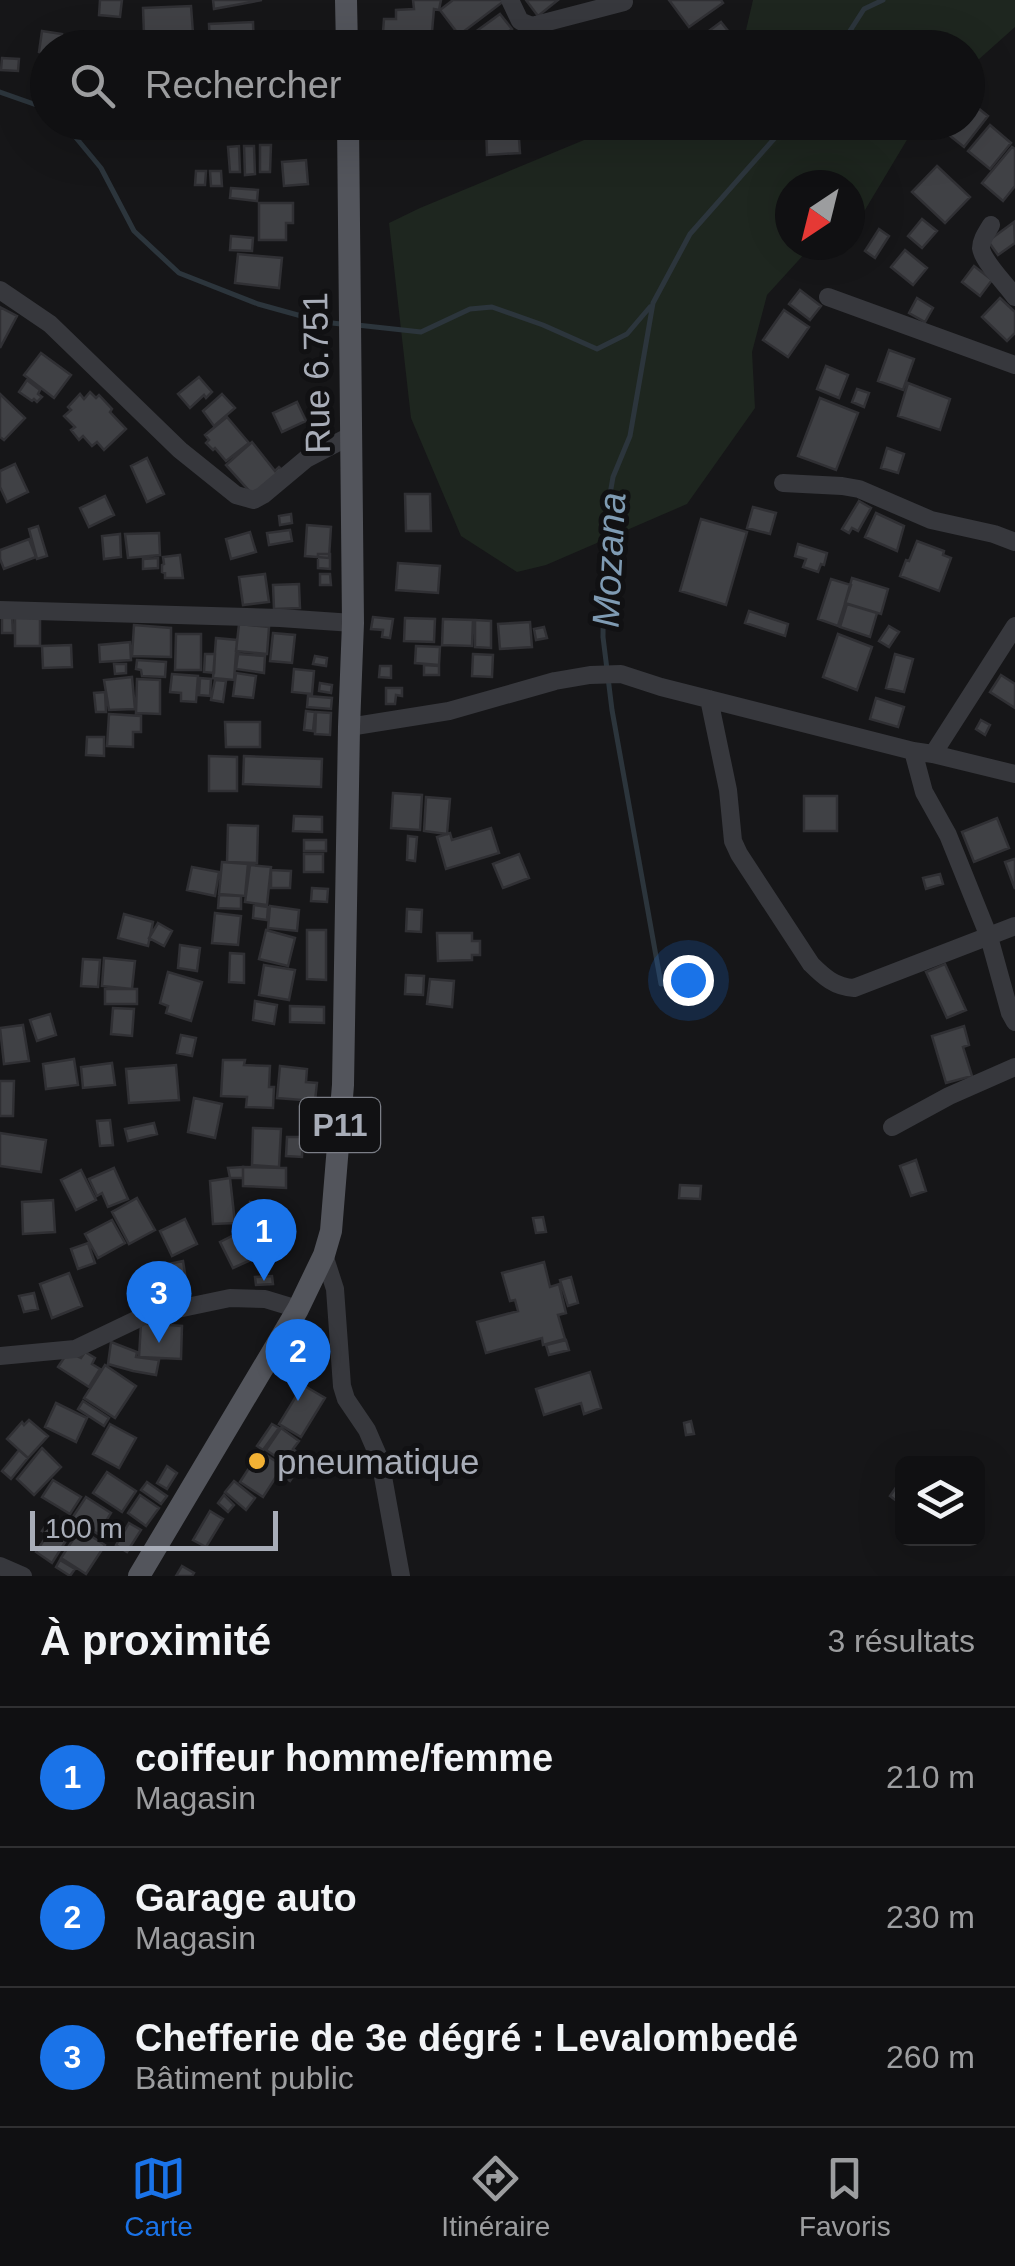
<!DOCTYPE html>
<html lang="fr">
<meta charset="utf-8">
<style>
body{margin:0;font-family:Arial,sans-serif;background:#19191b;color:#f1f3f6}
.controls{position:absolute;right:30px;bottom:30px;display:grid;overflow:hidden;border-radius:15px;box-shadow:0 10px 40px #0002}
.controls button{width:90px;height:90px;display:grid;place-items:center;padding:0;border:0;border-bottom:2px solid #303032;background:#101012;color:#f1f3f6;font:50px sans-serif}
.compass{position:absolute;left:775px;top:170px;width:90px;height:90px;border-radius:50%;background:#101012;box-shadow:0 10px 40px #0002;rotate:215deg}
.scale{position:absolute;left:30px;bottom:25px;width:248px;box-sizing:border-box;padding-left:10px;border:5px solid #a8adb8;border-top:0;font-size:28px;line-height:35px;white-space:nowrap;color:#a8adb8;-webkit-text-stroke:8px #111113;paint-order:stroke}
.you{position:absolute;left:688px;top:980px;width:35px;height:35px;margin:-25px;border:8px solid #fff;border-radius:50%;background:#1a73e8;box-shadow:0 0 0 15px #1a73e833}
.badge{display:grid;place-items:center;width:65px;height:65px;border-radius:50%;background:#1a73e8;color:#fff;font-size:32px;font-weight:700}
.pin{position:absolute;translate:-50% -82px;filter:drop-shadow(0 2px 5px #0008)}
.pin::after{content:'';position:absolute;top:52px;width:35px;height:30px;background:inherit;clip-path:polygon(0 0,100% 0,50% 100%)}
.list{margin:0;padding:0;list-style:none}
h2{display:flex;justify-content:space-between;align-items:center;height:130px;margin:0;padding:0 40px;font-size:42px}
h2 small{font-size:32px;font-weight:400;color:#9c9d9f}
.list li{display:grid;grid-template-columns:65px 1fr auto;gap:30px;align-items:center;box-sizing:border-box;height:140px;padding:0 40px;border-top:2px solid #303032}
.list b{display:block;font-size:38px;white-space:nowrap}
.list p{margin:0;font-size:32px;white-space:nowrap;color:#9c9d9f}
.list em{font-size:32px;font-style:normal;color:#9c9d9f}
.icon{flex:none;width:55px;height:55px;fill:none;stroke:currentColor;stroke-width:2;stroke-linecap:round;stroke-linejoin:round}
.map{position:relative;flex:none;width:1015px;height:1576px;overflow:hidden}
.search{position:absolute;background:#101012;box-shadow:0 10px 40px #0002;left:30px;right:30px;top:30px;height:110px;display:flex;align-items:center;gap:25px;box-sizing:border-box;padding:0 35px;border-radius:55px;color:#9c9d9f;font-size:38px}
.sheet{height:550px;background:#101012}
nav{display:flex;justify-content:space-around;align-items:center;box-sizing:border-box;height:140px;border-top:2px solid #303032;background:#101012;font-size:28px;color:#9c9d9f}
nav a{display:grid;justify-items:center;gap:5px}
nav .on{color:#1a73e8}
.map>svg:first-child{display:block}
</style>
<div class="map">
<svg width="1015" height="1576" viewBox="0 0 1015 1576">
<rect width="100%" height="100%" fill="#161618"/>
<path fill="#1e261f" d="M753,0H1015V27L968,69V48L739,47L743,43Z
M625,123H917L859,220L850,225V185H790V245H817L807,251L767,295L752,352L755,408L687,504L546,565L517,572L461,536L411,418L389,223L420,208Z"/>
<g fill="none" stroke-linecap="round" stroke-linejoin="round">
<path stroke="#2c353c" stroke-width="5" d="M839,48L864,9L883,0
M0,92L48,109
M63,122L101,168L134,231L179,273L258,304L323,322L341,324
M357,325L421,332L470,309L492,307L543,325L597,349L627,334L650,307
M661,984L612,710L603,637L604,529L613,477L630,436L653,303L690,234L789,122"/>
</g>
<path fill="#404145" stroke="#303034" stroke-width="2.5" d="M100,0H122L120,17L99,15Z
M213,0H262L214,9Z
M413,0H441L439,10L434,9L432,32H383L384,19H396V10L414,9Z
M453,0H504V1L459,35L440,10Z
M526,0H558L538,16Z
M669,0H721L723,3L689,27Z
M191,6L193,33L144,35L143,8Z
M500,14L512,29L487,48H480L471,35Z
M253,22L254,48H210L209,24Z
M721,22L733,37L719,48H711L702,36Z
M42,31L62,34L60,48H48V54L39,52Z
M94,36H126V48H94Z
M600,36L605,48H580L579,46Z
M164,37L165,48H141L140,40Z
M698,37L706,48H685L684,47Z
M67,38L82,44L81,48H63Z
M2,58L19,59L18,71L1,70Z
M968,100L988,116L964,147L944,131L951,122H968Z
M518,124L520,153L487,155L486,126Z
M990,125L1011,143L990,169L968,151Z
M260,145H271L270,172H260Z
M239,146L240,172H230L228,147Z
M244,146H254L255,174L245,175Z
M1012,147L1015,149V186L1003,201L982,183Z
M306,160L308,184L284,186L282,162Z
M937,166L970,197L945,223L912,192Z
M196,171H206L205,185H195Z
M210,171H221L222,186H211Z
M231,188L258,190L257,201L230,198Z
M259,203H293V223H286V240H259Z
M922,219L937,231L922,248L908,236Z
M1014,222L1015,243L998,255L988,241Z
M879,229L889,236L875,258L865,251Z
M231,236L253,238L252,251L230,250Z
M905,250L927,268L913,285L891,267Z
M238,254L282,258L279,288L235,283Z
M974,266L992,280L980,296L962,282Z
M800,290L821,306L810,320L789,304Z
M917,298L933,308L925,322L909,313Z
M1000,298L1015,312V333L1007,341L982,317Z
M0,307L17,316L0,348Z
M784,310L809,327L788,357L763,340Z
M889,350L914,359L903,390L878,381Z
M41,353L71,375L54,398L24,375Z
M826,366L848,375L839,398L817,389Z
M199,377L212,392L206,398L204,395L190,408L178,394Z
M27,380L40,390L38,394L42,397L37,402L34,399L32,401L19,392Z
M908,383L950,399L940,430L898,416Z
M857,389L869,393L864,407L852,402Z
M90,392L96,398L99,395L112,409L110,412L126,429L104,450L97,442L92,446L83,436L79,440L71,430L75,427L64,416L71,410L68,407L80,394L84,399Z
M0,394L25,418L4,440L0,437Z
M222,394L235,408L214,426L203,411Z
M820,398L858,413L836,470L798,456Z
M297,402L306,421L282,432L273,413Z
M227,417L249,443L226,461L215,448L213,450L206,443L209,440L205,435Z
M252,442L275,471L279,467L285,473L253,495L226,465Z
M887,448L904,454L898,473L881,468Z
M147,458L164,494L147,502L131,466Z
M15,464L28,492L7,502L0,487V471Z
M405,494H430L431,531H406Z
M105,496L114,515L89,527L80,508Z
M859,501L871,508L858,531L852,528L849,533L842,529Z
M753,507L776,513L770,534L747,528Z
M876,513L904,526L897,551L865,537Z
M291,514L292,523L280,525L279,516Z
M701,519L747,532L726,605L680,591Z
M307,525L331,527L329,558L305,556Z
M38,526L47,556L37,559L29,529Z
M290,530L292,541L269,545L267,533Z
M250,532L256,552L231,559L226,539Z
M159,533L160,555L128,558L125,534Z
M120,534L121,557L104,559L102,536Z
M29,539L36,557L4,569L0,559V550Z
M917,541L944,551L943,555L951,558L939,591L900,576L906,560L909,561Z
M798,544L827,553L824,565L821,564L818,572L803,567L806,559L795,556Z
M318,554H330V569L318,568Z
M180,555L183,578H165V573L162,572V565L164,564L163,557Z
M158,558V568L143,569V559Z
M398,563L440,566L438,593L396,590Z
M265,574L269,602L243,605L239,577Z
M320,574H330L331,585H320Z
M852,578L888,589L881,614L845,603Z
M831,579L851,585L838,626L818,619Z
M299,584L300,608L274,609L273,585Z
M847,604L877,613L870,637L840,627Z
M15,611L40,612V646H15Z
M749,611L788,624L785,636L745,623Z
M12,616L13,633H2V617Z
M373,617L393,619L390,638L382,637L383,630L371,629Z
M405,618L435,619L434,642L404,641Z
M443,619L473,620L472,646L442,645Z
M475,620L491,621V648L475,647Z
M530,622L532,647L500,649L498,624Z
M239,624L269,627L267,654L236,651Z
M134,625L171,628V657L132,656Z
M889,626L899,632L889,647L879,641Z
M544,627L547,638L536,640L534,629Z
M273,633L295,635L292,663L270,661Z
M176,634H201V670H175Z
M838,634L872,647L857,690L823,677Z
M216,638L237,640L234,680L213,678Z
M130,642L131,660L100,662L99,645Z
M71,645L72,667L43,668L42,646Z
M416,646L440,647L439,665L415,663Z
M205,654H215L214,673L204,672Z
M238,654L265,656L264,673L236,669Z
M473,654L493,655L492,677L472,676Z
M895,654L913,659L904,692L886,688Z
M315,656L327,658L326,666L313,664Z
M137,660L166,662L165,677L142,676L141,670L136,669Z
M114,664H126V673L115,674Z
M424,665L439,666V675H424Z
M380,666H391V678L379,677Z
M294,669L314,671L312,694L292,692Z
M236,673L256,676L253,698L233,696Z
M172,674L198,676L196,702L181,701V693L170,692Z
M1001,675L1015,684V708L990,692Z
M132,677L135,709L109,710L104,680Z
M200,678L211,679L210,696L199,695Z
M137,679L160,680V714L136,713Z
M215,680L226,681L223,702L211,700Z
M320,683L332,685L331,693L319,691Z
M386,688H402V696L396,695L395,704H386Z
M105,692L106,712H96L94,693Z
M308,696L332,698L331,709L307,707Z
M876,698L904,707L898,727L870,719Z
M306,711L315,712L313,731L304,730Z
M316,712L331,713L330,735L315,734Z
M109,714L141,716V732H133V747L107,746Z
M981,720L990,725L985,735L976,729Z
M225,722H260V747H226Z
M87,737H104V756L86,755Z
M209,756L237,757V791H209Z
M244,756L322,759L321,787L243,784Z
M393,793L422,795L420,830L391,828Z
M804,796H837V831H804Z
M426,797L450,799L447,834L424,831Z
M294,816L322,817V832L293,831Z
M997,818L1009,848L974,862L962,832Z
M228,825L258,826L257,863L227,862Z
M491,828L499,853L446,869L437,837L450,833L452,840Z
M408,836L417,837L415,861L407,860Z
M304,840H326V851H304Z
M304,854H323V872H304Z
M519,854L529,878L503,888L493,864Z
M1014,859L1015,861V889L1005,862Z
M222,862L248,864L245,896L219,894Z
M250,865L271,867L267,905L245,902Z
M192,867L219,872L215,896L187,890Z
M271,870L291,871L290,888H271Z
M940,874L943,884L926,889L923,878Z
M312,888L328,889L327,902L311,901Z
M219,895L241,896V909L218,908Z
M254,905L268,907L267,920L253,918Z
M270,906L299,910L297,931L268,928Z
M407,909L422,910L421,932L406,931Z
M215,913L241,916L238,945L212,943Z
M124,914L153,922L148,946L118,938Z
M158,923L172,931L164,946L149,938Z
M266,930L295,938L288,966L259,959Z
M307,930H326V980L307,979Z
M437,933H472V941H480V955H472V960L438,961Z
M180,945L200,948L197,971L178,968Z
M230,953L244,954V983L229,982Z
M104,958L135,961L132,989L102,986Z
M83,959L100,960L98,987L81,986Z
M945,964L966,1010L947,1018L926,972Z
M264,965L295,970L289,1000L259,995Z
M168,972L202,982L191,1021L166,1013L168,1006L160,1003Z
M406,975L424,976L423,995L405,994Z
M430,979L454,981L452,1007L427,1004Z
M105,989H137V1004H105Z
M255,1001L277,1005L274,1024L253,1020Z
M290,1006L324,1007V1023L290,1022Z
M113,1008L134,1009L132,1036L111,1034Z
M50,1014L56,1035L37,1041L30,1020Z
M23,1025L29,1061L4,1064L0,1028Z
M964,1026L969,1045L963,1047L972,1076L946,1083L932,1036Z
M181,1035L196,1038L192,1056L177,1053Z
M74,1059L78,1085L46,1089L43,1064Z
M223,1060H245L244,1065L270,1066L269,1087H274L273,1108L246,1107L247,1097L221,1096Z
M112,1063L115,1085L83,1088L81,1067Z
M176,1065L179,1100L129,1103L126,1069Z
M280,1066L307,1069L306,1082L317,1083L315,1101L277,1098Z
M0,1081H14L13,1116H0Z
M194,1098L222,1104L215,1138L188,1132Z
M110,1120L113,1145L100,1146L97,1121Z
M154,1123L157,1134L128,1141L125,1129Z
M253,1128L281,1129L279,1167L252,1165Z
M0,1133L46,1140L41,1172L0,1166Z
M287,1137H303L302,1157L286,1156Z
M916,1160L926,1191L911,1196L900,1166Z
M243,1167L286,1168V1188L243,1186Z
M243,1167V1178H230L228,1168Z
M114,1168L128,1199L108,1207L102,1193L97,1196L89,1179Z
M81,1170L96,1200L76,1210L61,1180Z
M230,1178L235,1223L213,1224L210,1181Z
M680,1185L701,1186L700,1199L679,1198Z
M137,1198L155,1230L129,1244L112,1212Z
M53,1200L55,1232L23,1234L22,1202Z
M250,1202L274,1205L271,1229L247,1226Z
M543,1217L546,1232L536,1233L533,1218Z
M185,1219L197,1244L172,1256L160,1231Z
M112,1220L125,1243L98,1258L85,1234Z
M238,1233L251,1260L233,1268L220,1242Z
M88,1243L95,1263L78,1269L71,1249Z
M183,1261L186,1280L157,1286L154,1267Z
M544,1262L550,1287L559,1284L566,1313L558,1315L565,1339L543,1345L542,1338L486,1353L477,1322L518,1311L515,1300L510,1301L502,1273Z
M69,1273L82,1306L52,1318L40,1284Z
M272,1276L273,1284L256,1285L255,1277Z
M571,1277L578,1303L568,1306L560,1280Z
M34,1293L38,1309L24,1312L19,1296Z
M141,1323L182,1326L181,1359L139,1357Z
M566,1340L569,1350L549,1355L546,1345Z
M111,1342L137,1352L136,1357L159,1360L156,1375L133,1371L108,1364Z
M68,1352L81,1358L85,1352L95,1358L92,1364L100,1369L89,1387L58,1367Z
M105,1365L136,1386L115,1418L84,1398Z
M590,1372L601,1408L584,1414L581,1403L544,1415L536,1389Z
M303,1385L325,1398L301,1437L279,1424Z
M83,1401L109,1418L104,1426L78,1409Z
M56,1403L87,1418L76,1442L45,1427Z
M29,1420L48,1436L28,1458L7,1439L22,1422L24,1425Z
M691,1421L694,1434L686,1435L684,1423Z
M110,1424L136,1438L119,1468L93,1454Z
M272,1424L279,1428L263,1450L257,1446Z
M281,1428L299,1441L293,1449L306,1458L290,1481L280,1474L287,1464L266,1450Z
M42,1448L61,1467L34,1495L17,1479Z
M19,1450L28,1458L11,1479L2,1471Z
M260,1451L283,1466L263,1497L240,1482Z
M167,1466L177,1473L167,1489L157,1483Z
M107,1472L136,1491L122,1512L93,1493Z
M902,1479V1505L890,1496Z
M53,1480L81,1497L70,1514L42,1497Z
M234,1481L255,1498L246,1510L225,1492Z
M147,1482L167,1496L161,1504L141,1490Z
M140,1495L159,1508L146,1526L128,1513Z
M224,1495L234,1505L228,1512L218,1503Z
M86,1497L111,1513L98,1534L72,1518Z
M210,1511L223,1519L206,1547L193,1540Z
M48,1522L69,1536L52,1563L36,1552L48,1534L42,1531Z
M129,1523L141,1530L127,1552L116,1545Z
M80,1529L105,1545L86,1574L61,1558Z
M60,1560L75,1569L70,1576L56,1567Z
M182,1566L194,1573L192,1576H176Z"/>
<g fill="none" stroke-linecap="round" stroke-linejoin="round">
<path stroke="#37383d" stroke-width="18" d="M510,0L520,21L532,26L624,2
M991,225C987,232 981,240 981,248C983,262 1007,285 1015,297
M0,290L50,324L180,450L236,495L254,500L263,495L306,459L352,435
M828,297L1015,365
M783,483L842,486L859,489L931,520L994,534L1015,542
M0,610L280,618L353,623
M709,699L728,790L733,841L739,854L811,964C824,977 835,987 854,988L1015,926
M349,727L449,711L555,681L590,675L621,674L661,687L913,751L933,754L1015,774
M913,751L924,792L948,835L989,937L1010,1013L1015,1022
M933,754L1015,626
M892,1127L949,1096L1015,1067
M324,1255L335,1289L342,1386L346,1399L367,1430L380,1460L401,1576
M0,1356L75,1349L144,1316L230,1298L265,1299L298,1309
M0,1566L23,1576"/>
<path stroke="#53555c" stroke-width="22" d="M346,0L347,48
M139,1576L298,1309L324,1255L331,1231L343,1085L349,727L353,623L348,122"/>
</g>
<circle fill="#f2b134" stroke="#111113" stroke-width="4" cx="257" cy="1461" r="10"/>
<g text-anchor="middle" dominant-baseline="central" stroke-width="10" stroke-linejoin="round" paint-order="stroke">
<rect fill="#111113" stroke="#7b7e86" stroke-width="2.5" x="300" y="1098" width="80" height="54" rx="8"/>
<g font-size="32" font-weight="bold" fill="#a8adb8">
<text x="340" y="1125">P11</text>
</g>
<g font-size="35" fill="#a8adb8" stroke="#111113">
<text transform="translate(316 373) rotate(-91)">Rue 6.751</text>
</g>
<g font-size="35" fill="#a8adb8" stroke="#111113" text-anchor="start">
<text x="277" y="1461">pneumatique</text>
</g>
<g font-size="38" font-style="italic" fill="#7f9bb3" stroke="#111113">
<text transform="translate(609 560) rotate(-87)">Mozana</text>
</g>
</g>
</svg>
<div class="controls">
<button><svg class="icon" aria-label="layers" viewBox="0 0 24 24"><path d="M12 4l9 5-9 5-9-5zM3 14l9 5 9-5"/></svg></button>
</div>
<svg class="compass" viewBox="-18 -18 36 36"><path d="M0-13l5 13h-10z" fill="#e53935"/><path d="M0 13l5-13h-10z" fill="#9c9d9f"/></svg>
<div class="scale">100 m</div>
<div class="you"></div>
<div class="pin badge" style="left:264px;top:1281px">1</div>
<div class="pin badge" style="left:298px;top:1401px">2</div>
<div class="pin badge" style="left:159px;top:1343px">3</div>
<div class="search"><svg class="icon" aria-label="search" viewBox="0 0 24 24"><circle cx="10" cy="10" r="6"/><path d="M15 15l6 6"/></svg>Rechercher</div>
</div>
<section class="sheet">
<h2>À proximité<small>3 résultats</small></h2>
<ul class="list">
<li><span class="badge">1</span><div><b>coiffeur homme/femme</b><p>Magasin</p></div><em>210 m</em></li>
<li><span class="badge">2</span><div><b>Garage auto</b><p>Magasin</p></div><em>230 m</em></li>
<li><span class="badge">3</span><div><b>Chefferie de 3e dégré : Levalombedé</b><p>Bâtiment public</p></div><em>260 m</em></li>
</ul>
</section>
<nav>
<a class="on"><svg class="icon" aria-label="map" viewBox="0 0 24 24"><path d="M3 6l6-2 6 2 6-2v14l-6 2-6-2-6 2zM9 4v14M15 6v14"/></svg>Carte</a>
<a><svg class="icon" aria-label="directions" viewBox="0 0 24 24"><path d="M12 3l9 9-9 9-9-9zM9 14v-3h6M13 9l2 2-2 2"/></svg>Itinéraire</a>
<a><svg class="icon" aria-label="saved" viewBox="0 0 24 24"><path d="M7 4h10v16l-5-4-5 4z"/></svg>Favoris</a>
</nav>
